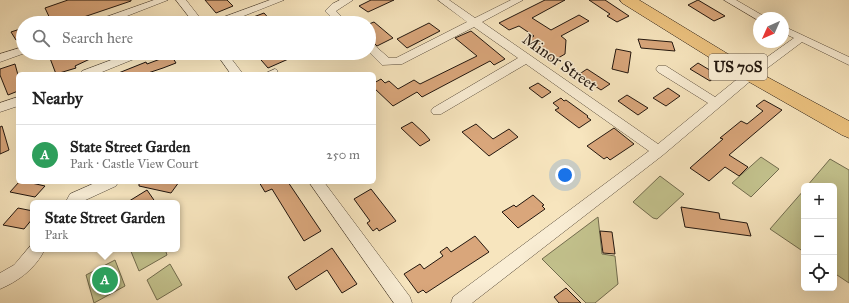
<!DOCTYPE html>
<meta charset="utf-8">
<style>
body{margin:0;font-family:"IM FELL Great Primer",serif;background:#f6f6f6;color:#222}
.controls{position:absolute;right:12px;bottom:12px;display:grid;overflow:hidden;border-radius:6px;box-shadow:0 4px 16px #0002}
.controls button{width:36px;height:36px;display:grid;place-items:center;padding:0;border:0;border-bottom:1px solid #e0e0e0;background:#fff;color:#222;font:20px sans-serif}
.compass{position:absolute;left:753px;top:12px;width:36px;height:36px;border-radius:50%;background:#fff;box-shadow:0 4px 16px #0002;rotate:225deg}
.you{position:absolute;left:565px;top:175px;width:14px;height:14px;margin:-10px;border:3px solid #fff;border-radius:50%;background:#1a73e8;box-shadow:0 0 0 6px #1a73e833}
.badge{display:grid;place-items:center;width:26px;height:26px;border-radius:50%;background:#8f2418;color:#fff;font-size:13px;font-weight:700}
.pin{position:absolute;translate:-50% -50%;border:2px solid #fff;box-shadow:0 1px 4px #0006}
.popup{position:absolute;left:30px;top:200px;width:150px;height:52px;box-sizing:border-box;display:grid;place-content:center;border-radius:6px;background:#fff;filter:drop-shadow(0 1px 3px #0005);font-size:13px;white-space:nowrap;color:#767676}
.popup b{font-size:15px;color:#222}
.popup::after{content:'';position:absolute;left:50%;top:100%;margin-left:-8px;border:8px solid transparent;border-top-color:#fff}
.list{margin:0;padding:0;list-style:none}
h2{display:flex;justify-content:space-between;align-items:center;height:52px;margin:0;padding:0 16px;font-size:17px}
h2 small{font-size:13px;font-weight:400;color:#767676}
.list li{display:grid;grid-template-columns:26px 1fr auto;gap:12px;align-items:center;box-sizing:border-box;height:60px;padding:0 16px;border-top:1px solid #e0e0e0}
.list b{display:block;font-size:15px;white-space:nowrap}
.list p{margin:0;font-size:13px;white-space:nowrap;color:#767676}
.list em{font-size:13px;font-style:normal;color:#767676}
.icon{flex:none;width:22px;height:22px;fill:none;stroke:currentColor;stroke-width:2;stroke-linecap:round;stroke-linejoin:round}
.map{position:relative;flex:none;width:849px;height:303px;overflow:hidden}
.search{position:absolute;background:#fff;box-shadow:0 4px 16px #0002;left:16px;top:16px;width:360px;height:44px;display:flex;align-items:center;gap:10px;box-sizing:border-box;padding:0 14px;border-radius:22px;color:#767676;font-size:15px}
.panel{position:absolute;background:#fff;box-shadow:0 4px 16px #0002;left:16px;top:72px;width:360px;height:112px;border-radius:6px}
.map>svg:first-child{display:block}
</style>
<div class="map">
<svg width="849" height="303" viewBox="0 0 849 303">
<rect width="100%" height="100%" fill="#f7e5be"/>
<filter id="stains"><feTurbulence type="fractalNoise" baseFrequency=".005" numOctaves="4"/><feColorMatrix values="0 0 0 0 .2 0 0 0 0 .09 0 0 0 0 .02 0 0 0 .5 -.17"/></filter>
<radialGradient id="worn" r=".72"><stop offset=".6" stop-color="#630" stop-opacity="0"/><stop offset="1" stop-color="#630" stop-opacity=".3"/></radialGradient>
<path fill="#c3c28d" stroke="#726c4e" d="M761,157L779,169L751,197L732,183Z
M830,159L849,170V283L834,273V186H807Z
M660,176L684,194L657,219L653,218L633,202Z
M804,190V252L770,229Z
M598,217L602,254L615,256L618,284L595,303H586L542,259Z
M130,249H165L167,255L139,271Z
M115,260L125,286L94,303L86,275Z
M170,264L182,285L157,300L147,280Z"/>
<path fill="#d9a67b" stroke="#22160e" d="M68,0H131V1L66,23H52L45,8Z
M205,0H227L233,6L216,13Z
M371,0H394L368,12L359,6Z
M545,0H565L532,18L551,30L579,15L589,21L561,36L566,40L565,54L553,61L525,41L534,36L519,26L509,30L499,23Z
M589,0H605L629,16L617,22L607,16L610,14Z
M698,0L725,16L714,21L688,5Z
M264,13L273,23H240V22Z
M374,22L393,38L377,46L373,42L369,39V24Z
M429,23L440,31L407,48L397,39Z
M23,28V38L16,40L11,32Z
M471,31L505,59L494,65L490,61L422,97L417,92L393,106L374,88V83L381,79L385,83L389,81L398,89L414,80L420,84L477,56L455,38Z
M638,39L672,42L675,51L641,48Z
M616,49L631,52L628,73L612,69Z
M48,53H86L90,59L75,66L76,68L56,74Z
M255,53H302L268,68Z
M171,55L176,63L163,68L145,74H116L146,62L147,64Z
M698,63L718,75L710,81L690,69Z
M15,64L18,75V91L8,95L0,75V69Z
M587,69L610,84L601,90L578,75Z
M538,83L551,92L542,98L529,88Z
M668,88L680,96L666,106L653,98Z
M627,95L648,108L638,115L618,101Z
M561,98L564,101L566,100L588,116L587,117L591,120L579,128L555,110L559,108L553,103Z
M764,100L782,110L729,155L748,167L739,176L725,167L709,181L690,168L723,139L720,138L741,121L747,124L763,111L756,106Z
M412,122L424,133L430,140L420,146L401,128Z
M476,124L493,139L509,129L518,137L489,156L462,132Z
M2,126L9,150L0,154V127Z
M614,128L634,144L610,160L607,157L604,159L587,146Z
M19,182H27L45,186L35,197L10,192Z
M139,182H179L171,193L139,186Z
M259,182H288L321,231L304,241L272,189L265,192Z
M371,189L396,221L379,231L377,228L373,231L367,223L370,221L354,199Z
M147,190L156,203H126Z
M533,195L544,205L542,206L545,209L518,228L502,212L514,205L516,207Z
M681,207L719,213L720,219L747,223L751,236L685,227Z
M18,208L33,211V218L24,229L3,225Z
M600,231L612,232L615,254L603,253Z
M475,236L489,252L426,293L423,290L418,293L404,274L420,264L424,269L443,256L440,252L447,247L451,252Z
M332,248L357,284L342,293L327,270L296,290L288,277Z
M566,288L581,303H559L554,297Z"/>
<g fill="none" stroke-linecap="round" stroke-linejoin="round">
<g stroke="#574a3a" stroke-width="1">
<path id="service" d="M275,69L277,70L278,71C275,75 270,74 265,74L266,73Z"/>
</g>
<g stroke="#574a3a" stroke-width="1">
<path id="minor" d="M154,0H168L109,23H94L95,21Z
M176,0H186L204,23H194Z
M270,0H284L226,23H212L213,21Z
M340,0H353L336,11L348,23H337L325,11L332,4Z
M438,0H449L475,18L511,0H523L482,22L658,144L708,103L658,72L656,69L658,66H666L715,97L746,72L794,38L783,33V26L849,57V65L802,42L754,78L663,155L472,303H451L453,297L649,151L526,64L441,114H433L431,111L433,108L518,58L474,27L402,64L382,65L369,52V43L373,44L389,58H396L467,22Z
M724,0H736L767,18H759L758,20Z
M23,47V53H25L0,62V54Z
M130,53H145L144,55L97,74H80L82,71Z
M216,53H227L243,74H231Z
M18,97V106L0,112V103Z
M97,182H118L116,186L79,203H65L70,194Z
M309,182H324L410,297L412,303H394Z
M32,244H33V249H45C36,268 19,281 0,289V273L14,265Z"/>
</g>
<g stroke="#22160e" stroke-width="1">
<path id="primary" d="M620,0H639L756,71L849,121V138L842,135L744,79L622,3Z"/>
</g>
<use href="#service" fill="#faeed5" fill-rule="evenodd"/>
<use href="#minor" fill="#faeed5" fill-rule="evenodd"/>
<use href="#primary" fill="#ecc27f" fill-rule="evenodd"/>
</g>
<g text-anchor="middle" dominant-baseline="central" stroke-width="3" stroke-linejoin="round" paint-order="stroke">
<rect fill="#faeed5" stroke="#63574a" stroke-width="1" x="709" y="54" width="58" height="26" rx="3"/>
<g font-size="15" font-weight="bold" fill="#22160e">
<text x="738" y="67">US 70S</text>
</g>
<g font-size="16" fill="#22160e" stroke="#faeed5">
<text transform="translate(560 62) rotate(35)">Minor Street</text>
</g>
</g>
<rect width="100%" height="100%" filter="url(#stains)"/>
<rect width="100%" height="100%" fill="url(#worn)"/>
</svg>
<div class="controls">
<button>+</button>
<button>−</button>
<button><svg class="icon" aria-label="locate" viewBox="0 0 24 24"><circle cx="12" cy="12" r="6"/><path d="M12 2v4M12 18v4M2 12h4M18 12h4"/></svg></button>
</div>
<svg class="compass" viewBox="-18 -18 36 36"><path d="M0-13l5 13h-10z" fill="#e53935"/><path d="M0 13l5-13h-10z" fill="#767676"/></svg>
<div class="you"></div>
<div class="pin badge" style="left:105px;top:280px;background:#2e9e5b">A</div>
<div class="popup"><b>State Street Garden</b>Park</div>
<div class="search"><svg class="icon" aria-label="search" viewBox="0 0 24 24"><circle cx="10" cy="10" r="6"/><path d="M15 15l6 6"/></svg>Search here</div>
<section class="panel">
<h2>Nearby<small></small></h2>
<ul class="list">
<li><span class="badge" style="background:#2e9e5b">A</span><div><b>State Street Garden</b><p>Park · Castle View Court</p></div><em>250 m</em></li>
</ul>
</section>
</div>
